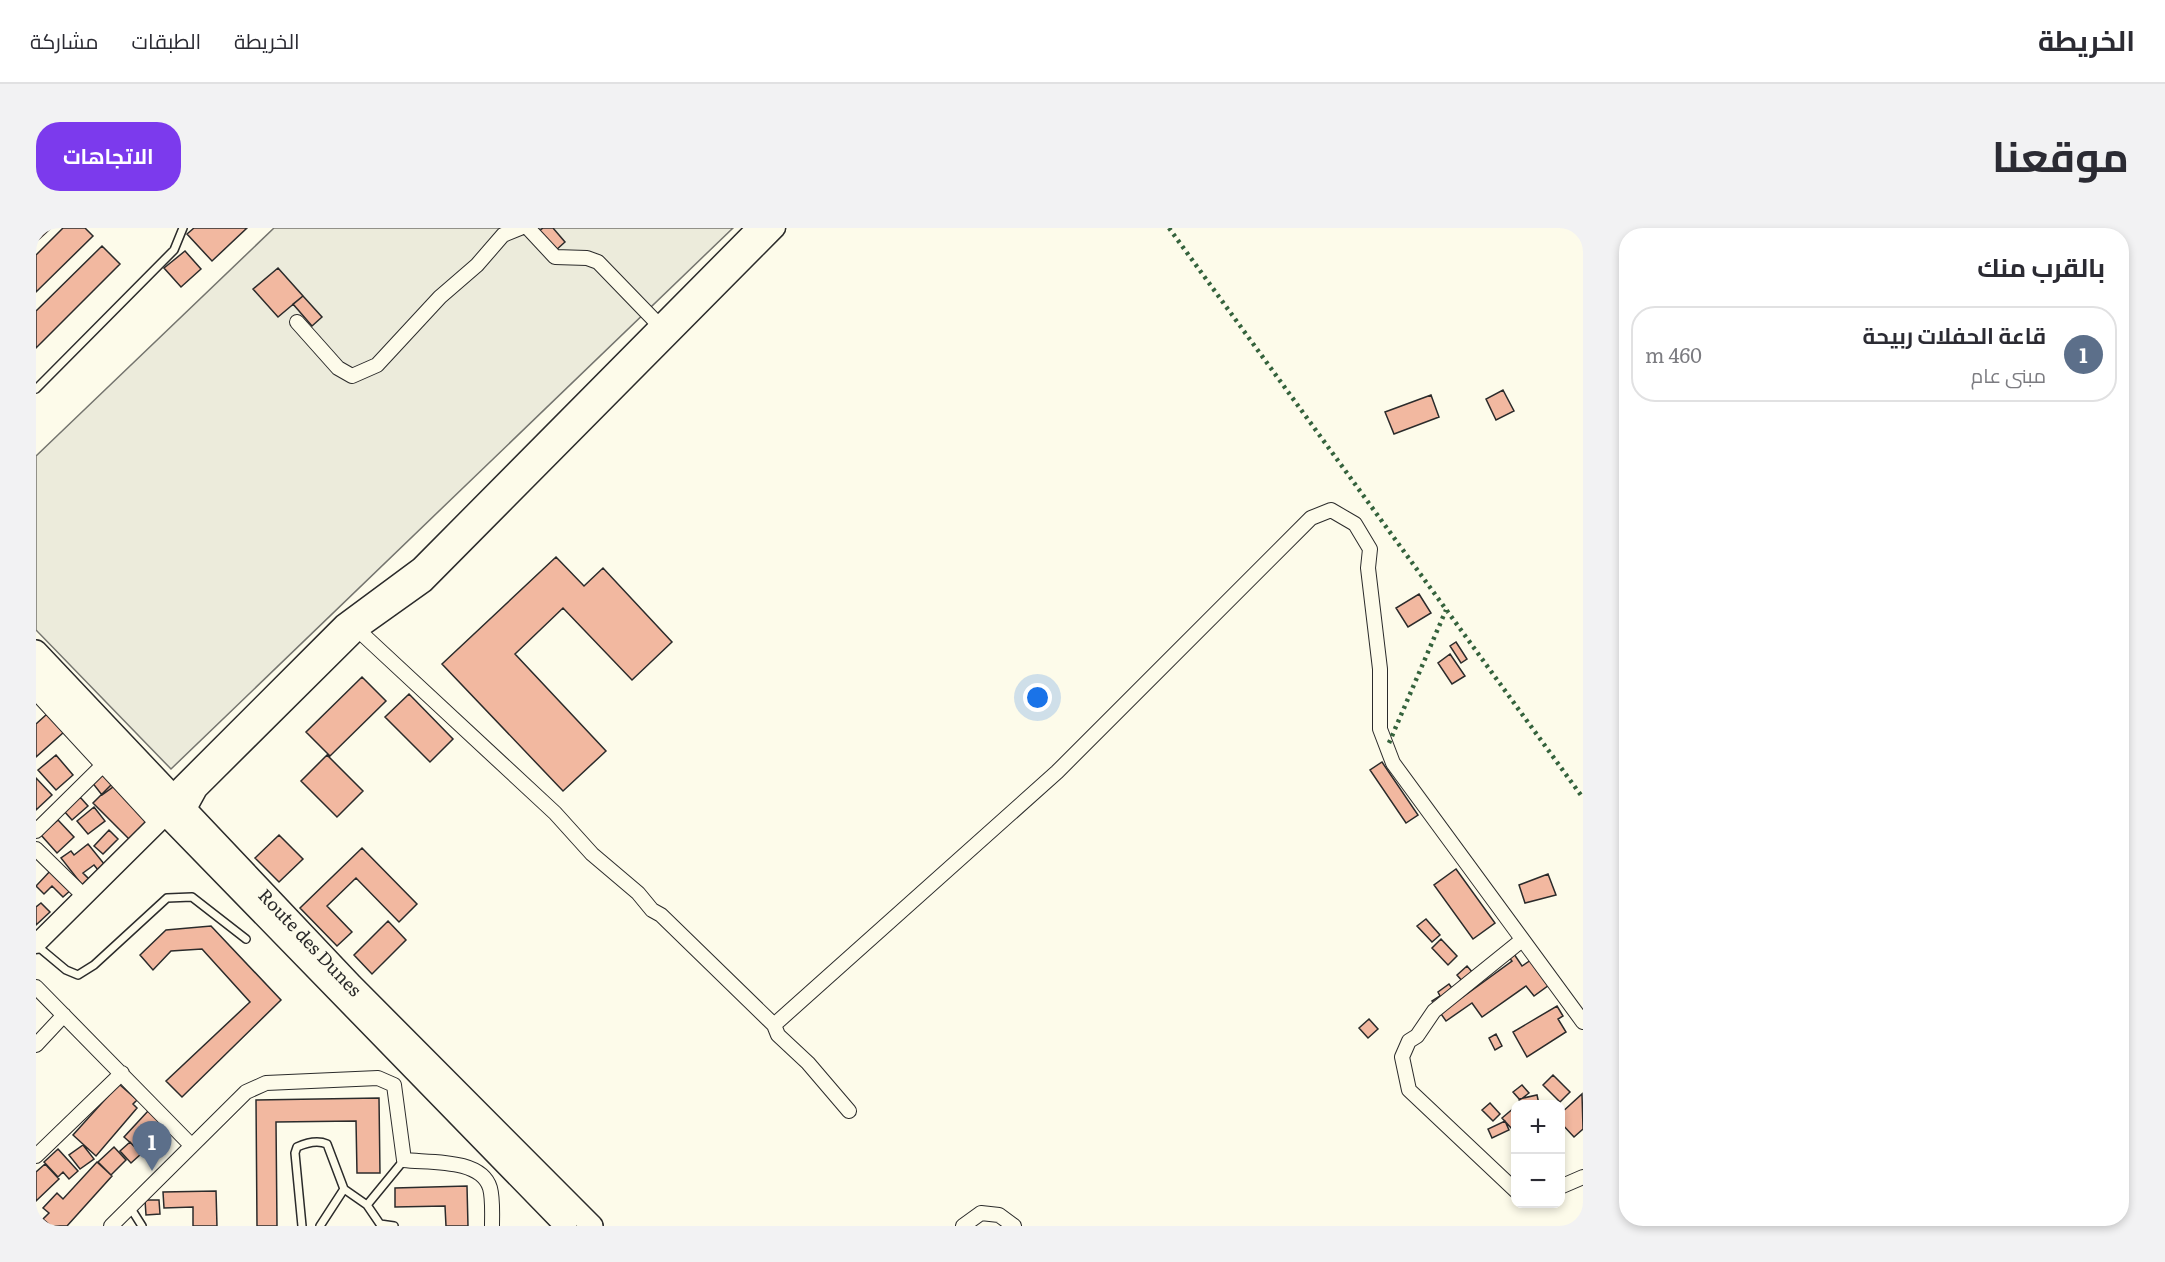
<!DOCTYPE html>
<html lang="ar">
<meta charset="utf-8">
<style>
body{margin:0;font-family:Literata,Cairo,serif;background:#f2f2f3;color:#2b2b33;direction:rtl}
.controls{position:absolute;right:18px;bottom:18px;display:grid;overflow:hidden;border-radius:12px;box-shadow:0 3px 9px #0003}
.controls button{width:54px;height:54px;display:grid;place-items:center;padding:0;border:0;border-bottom:2px solid #e1e1e2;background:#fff;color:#2b2b33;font:30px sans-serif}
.you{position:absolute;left:1002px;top:470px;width:21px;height:21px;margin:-15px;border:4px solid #fff;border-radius:50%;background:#1a73e8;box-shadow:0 0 0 9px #1a73e833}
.badge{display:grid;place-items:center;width:39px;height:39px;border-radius:50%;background:#7c3aed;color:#fff;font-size:20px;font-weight:700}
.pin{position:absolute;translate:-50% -50px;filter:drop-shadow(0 2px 3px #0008)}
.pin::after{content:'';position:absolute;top:32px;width:21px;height:18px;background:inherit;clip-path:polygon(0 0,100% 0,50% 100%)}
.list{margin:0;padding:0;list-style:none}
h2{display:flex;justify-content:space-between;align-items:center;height:78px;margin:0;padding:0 24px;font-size:26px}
h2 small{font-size:20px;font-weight:400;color:#7c7c81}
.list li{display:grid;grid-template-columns:39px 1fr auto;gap:18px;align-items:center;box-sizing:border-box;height:96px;margin:0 12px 12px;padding:0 12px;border:2px solid #e1e1e2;border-radius:24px}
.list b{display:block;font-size:22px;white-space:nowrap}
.list p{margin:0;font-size:20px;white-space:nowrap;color:#7c7c81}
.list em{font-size:20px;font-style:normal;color:#7c7c81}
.map{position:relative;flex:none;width:1547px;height:998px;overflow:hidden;direction:ltr;border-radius:24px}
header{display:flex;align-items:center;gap:36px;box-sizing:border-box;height:84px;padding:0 30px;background:#fff;border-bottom:2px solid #e1e1e2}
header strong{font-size:28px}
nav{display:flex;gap:33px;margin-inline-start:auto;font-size:21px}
.intro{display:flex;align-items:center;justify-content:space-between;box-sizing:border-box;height:144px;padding:0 36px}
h1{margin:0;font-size:42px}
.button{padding:15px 27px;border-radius:24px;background:#7c3aed;color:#fff;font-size:21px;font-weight:700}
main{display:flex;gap:36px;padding:0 36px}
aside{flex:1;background:#fff;border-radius:24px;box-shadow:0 3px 9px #0003}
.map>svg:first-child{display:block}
</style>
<header>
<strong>الخريطة</strong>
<nav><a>الخريطة</a><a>الطبقات</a><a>مشاركة</a></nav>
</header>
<div class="intro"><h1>موقعنا</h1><a class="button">الاتجاهات</a></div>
<main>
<aside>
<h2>بالقرب منك<small></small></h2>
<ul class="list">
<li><span class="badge" style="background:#5c6f8a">1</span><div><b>قاعة الحفلات ربيحة</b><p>مبنى عام</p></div><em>460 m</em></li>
</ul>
</aside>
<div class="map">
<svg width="1547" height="998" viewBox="0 0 1547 998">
<rect width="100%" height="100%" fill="#fdfbea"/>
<path fill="#ecebdb" stroke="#74746e" stroke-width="1.5" d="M238,0H697L135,541L0,402V228Z"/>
<path fill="#f2b8a0" stroke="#2b2b2b" stroke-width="1.5" d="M0,0H15L0,14Z
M27,0H49L57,8L0,64V27Z
M158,0H211L176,33L151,6Z
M507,0H517L529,14L519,23L502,4Z
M66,18L84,36L0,120V83Z
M149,23L165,41L145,59L128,40Z
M242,40L267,68L242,89L217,61Z
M267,68L286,89L276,98L257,76Z
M1467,162L1478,183L1460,192L1450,171Z
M1395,167L1403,189L1358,206L1349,184Z
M520,329L548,358L567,340L636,414L596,452L527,380L479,426L570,523L527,563L406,436Z
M1383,366L1395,385L1372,399L1360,380Z
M1420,414L1431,431L1425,435L1414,418Z
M1414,426L1429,448L1416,456L1402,435Z
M326,449L350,473L294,528L270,504Z
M373,466L417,511L394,534L349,489Z
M11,486L28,504L0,529V496Z
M20,527L37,547L20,562L2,542Z
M291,527L327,563L301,589L265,553Z
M1346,534L1382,587L1370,595L1334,542Z
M71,542L81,556L66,567L55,553Z
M0,550L16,567L0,582Z
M76,556L114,595L95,613L57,575Z
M44,569L52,578L36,592L28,583Z
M58,579L69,593L52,606L41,593Z
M22,592L38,609L21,625L5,607Z
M73,602L82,611L67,626L58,618Z
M243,607L267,631L243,654L219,630Z
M52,616L69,637L62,642L58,637L47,645L54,652L47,658L25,630L35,623L38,627Z
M326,620L381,676L363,694L320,650L291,678L316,704L301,718L264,680Z
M16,641L36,661L27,669L16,658L8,666L0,658Z
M1420,641L1459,695L1437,711L1398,657Z
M1512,646L1520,667L1489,675L1483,657Z
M5,675L14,684L0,697V679Z
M1390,691L1404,707L1396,714L1381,698Z
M352,693L370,712L336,746L318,727Z
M175,698L245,772L146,869L130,853L214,774L166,721L135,723L117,742L104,727L130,702Z
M1405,711L1421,728L1412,737L1396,720Z
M1476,723L1486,738L1495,732L1513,757L1498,768L1490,758L1446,789L1436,775L1410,793L1396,773L1404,768L1402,764L1413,756L1424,771L1476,733L1471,727Z
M1431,738L1443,752L1433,761L1421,747Z
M1521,778L1527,788L1522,791L1530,804L1491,829L1477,804Z
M1333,791L1342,801L1332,810L1323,800Z
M1460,806L1466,818L1459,822L1453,810Z
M1517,847L1534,864L1524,874L1507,857Z
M83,856L101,872L97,876L101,880L60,928L37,907Z
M1486,857L1493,865L1484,872L1477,864Z
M1546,866L1547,901L1538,909L1524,894V886Z
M1501,867L1503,876H1484L1483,871Z
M343,870L344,945H321L320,893L240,894L241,998H221L220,872Z
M1454,875L1464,886L1457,893L1446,882Z
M1479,879L1480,898L1476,901L1466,890Z
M112,883L130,898L106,925L88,909Z
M1469,893L1473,902L1456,910L1452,901Z
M94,914L105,926L95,935L84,923Z
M47,917L58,931L44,941L33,927Z
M78,919L90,932L75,947L62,934Z
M22,921L42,943L33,951L27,944L22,949L8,934Z
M61,934L76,948L31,998H15L7,991L13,985L7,980L21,965L27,971Z
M9,936L23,951L0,973V944Z
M431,958L432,998H410L409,978L359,979V960Z
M180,963L181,998H157V979L128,980L127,964Z
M109,972H123L124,986L110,987Z"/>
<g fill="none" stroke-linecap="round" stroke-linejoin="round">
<g stroke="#2b2b2b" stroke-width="10">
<path id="lane" d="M0,161L138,22L147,0
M0,717L30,742L42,747L58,737L131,670L156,669L210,711
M94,979L106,998
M266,998L259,925L261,919C270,915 282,912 291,916L308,961L331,977
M284,998L308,961
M358,998L344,996L331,977L368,932"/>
</g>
<g stroke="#2b2b2b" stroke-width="16">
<path id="street" d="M492,0L519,29L551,30L562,34L623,97
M261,94L302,140L316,148L341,137L404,69L441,37L467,7L484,0
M322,402L519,585L556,626L602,665L616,682L625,687L738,797L742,807L772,835L813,883
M0,465L121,596
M0,603L67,537
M0,621L48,668
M0,759L155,917
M738,797L1021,544L1275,290L1295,282L1319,296L1334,321L1332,340L1344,441V501L1357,535L1547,794
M0,817L28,787
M0,928L86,845
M1524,959L1547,949
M1480,963L1373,862L1366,829L1373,813L1381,808L1398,783L1486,712
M75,998L210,864L230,855L342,850L358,857L368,932C392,935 445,930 454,960C457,971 456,986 456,998
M927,998L945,985L963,987L978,998"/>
</g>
<g stroke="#2b2b2b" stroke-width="21">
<path id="secondary" d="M137,566L307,396L384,339L720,0
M151,581L162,561L322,402L388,355L740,0
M0,716L130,587"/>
</g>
<g stroke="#2b2b2b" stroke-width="24">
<g id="primary">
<path id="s1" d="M0,423L316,757L556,998"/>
<path d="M0,448L130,587L530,998"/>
</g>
</g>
<use href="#lane" stroke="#fdfbea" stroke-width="7"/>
<use href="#street" stroke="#fdfbea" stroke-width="14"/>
<use href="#secondary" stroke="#fdfbea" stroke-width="18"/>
<use href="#primary" stroke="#fdfbea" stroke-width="21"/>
<path stroke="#34623c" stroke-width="4.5" stroke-dasharray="3 4.5" stroke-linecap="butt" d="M1133,0L1547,570
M1353,515L1410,382"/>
</g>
<g text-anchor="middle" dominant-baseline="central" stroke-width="4.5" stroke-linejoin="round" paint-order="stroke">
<g font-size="18" fill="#2b2b2b" stroke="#fdfbea">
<text stroke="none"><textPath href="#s1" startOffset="400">Route des Dunes</textPath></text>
</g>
</g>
</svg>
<div class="controls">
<button>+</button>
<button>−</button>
</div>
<div class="you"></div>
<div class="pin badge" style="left:116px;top:943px;background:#5c6f8a">1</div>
</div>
</main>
